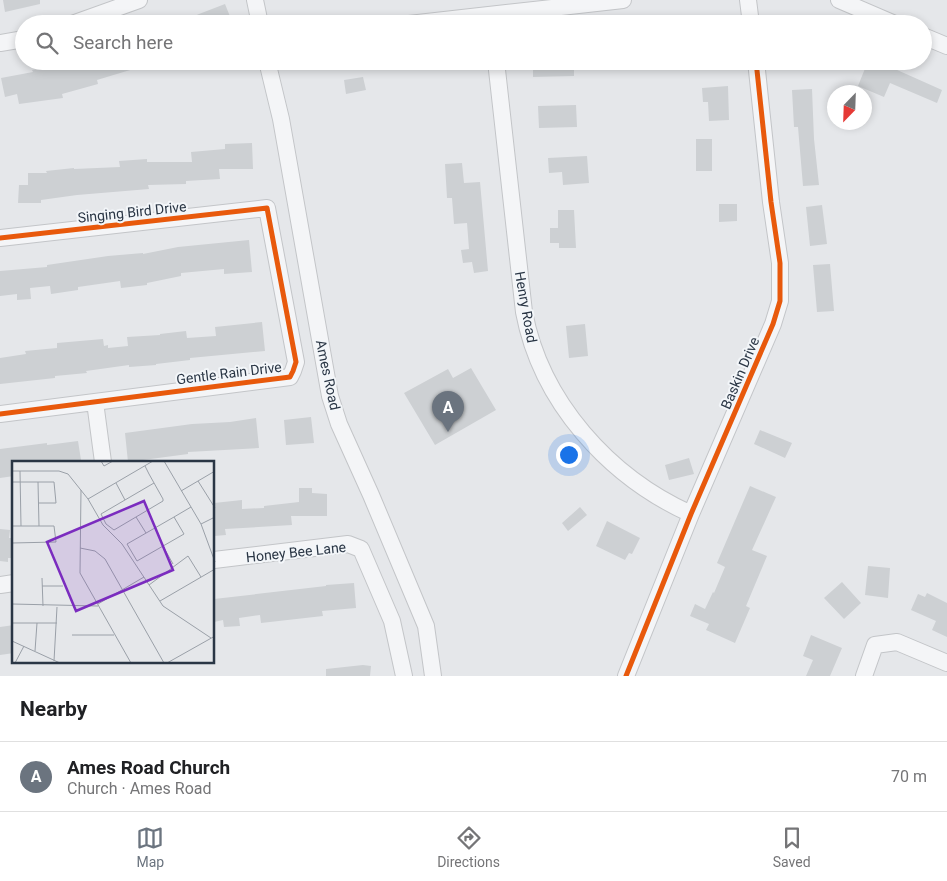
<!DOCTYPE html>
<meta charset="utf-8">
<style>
body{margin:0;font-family:Roboto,sans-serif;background:#f2f2f2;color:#202124}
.compass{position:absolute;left:827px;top:85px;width:45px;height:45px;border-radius:50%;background:#fff;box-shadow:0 2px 8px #0003;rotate:203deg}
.you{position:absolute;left:568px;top:454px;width:18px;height:18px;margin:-12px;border:4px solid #fff;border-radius:50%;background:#1a73e8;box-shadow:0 0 0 8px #1a73e833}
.badge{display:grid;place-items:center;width:32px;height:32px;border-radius:50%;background:#6b747f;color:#fff;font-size:16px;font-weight:700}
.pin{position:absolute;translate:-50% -41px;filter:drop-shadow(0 1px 2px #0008)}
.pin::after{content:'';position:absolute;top:26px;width:18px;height:15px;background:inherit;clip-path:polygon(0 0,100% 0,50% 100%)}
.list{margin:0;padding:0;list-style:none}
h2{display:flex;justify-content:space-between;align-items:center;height:65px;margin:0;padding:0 20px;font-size:21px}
h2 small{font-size:16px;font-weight:400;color:#757577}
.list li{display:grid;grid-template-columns:32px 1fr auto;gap:15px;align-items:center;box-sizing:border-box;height:70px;padding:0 20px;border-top:1px solid #e0e0e0}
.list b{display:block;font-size:19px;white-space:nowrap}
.list p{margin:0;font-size:16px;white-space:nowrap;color:#757577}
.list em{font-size:16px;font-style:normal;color:#757577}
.icon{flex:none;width:28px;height:28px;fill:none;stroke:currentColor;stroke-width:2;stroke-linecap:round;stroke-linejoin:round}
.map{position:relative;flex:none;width:947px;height:676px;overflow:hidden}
.search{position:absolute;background:#fff;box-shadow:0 2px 8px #0003;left:15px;right:15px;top:15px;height:55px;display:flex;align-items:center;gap:12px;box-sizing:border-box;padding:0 18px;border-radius:28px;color:#757577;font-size:19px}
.sheet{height:135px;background:#fff}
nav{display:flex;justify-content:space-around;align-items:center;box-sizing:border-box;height:70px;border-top:1px solid #e0e0e0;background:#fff;font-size:14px;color:#757577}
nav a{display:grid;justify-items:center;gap:2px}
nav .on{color:#6b747f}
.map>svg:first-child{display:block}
</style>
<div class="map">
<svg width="947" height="676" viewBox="0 0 947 676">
<rect width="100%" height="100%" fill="#e5e7ea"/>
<path fill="#cdd0d3" d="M3,0H40V4L5,12Z
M225,4L233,24H178L199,14Z
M76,61H149L150,64L97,80L98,84L62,94L63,98L19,104L17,94L5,97L1,78L33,72L32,70L65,66V64Z
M542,61H574V76L533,77V65L542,64Z
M868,61H877L942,90L937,103L890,83L884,97L858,86Z
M363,77L366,90L346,94L344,80Z
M728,86L729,120L709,121L708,102H703L702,88Z
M812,89L814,139L819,185L803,186L798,127H794L792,90Z
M576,105L577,127L539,128L538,106Z
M696,139H712V171H696Z
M252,143L253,169H219L220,179L186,181V184L148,185L149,189L77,195L41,200V203H18L19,185H28V173H47L46,171L74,168V169L120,167L119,161L147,159V162H192L191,152L225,149V144Z
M587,156L589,183L563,185L562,172L549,173L548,158Z
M462,163L464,183L480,182L488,271L474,273L472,262L463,263L461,250L469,249L467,223L454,224L452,198H447L445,164Z
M719,204H737V221L719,222Z
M822,205L827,244L810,246L806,207Z
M558,210H574L576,248H559V243H550V228H558Z
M249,240L252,272L224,274V269L181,273V276L147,283V285L121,288L120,281L78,287V290L51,294L50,286L30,288L31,299L17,300V294L0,296V271L47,267V265L108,256L143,253V254L178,247Z
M830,264L834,311L817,312L813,265Z
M262,322L265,351L190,358V360L156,364V365L129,367V365L86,371L87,373L55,376V378L0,384V358L26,354L25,351L57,348V343L103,339L104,346L108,345V348L128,346L127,337L160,335V334L186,331L187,338L216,336L215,327Z
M585,324L588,356L569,358L566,326Z
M471,368L496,410L435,445L404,393L448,369L453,378Z
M311,417L314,443L286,445L284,420Z
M256,418L259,448L188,452V454L128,462L125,433L192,424L230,422Z
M760,430L792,443L785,458L754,444Z
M78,441L81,460L65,462H14V476L0,478V449L47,443V445Z
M689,458L694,474L669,480L665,465Z
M750,486L776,497L752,550L767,556L746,606L750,608L735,643L706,630L709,624L690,616L695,604L705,609L713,592L714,593L725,567L717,563Z
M299,488H312V493L327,494V516H291L292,525L225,529L226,535L214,536V503L242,500V509L264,508V506L299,502Z
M580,507L587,515L568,531L562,523Z
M607,521L640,538L632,554L629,553L625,560L596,546Z
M0,529L10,530L9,538H14V558H8V562L0,561Z
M868,566L890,568L888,598L865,595Z
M842,582L861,603L844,619L824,598Z
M354,583L356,608L322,611L323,616L261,623L260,615L239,618L240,626L224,627L223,620L214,622V599L326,586V585Z
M927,593L947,603V637L932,630L936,621L911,610L918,594L925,597Z
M14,625V653L0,655V627Z
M811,635L842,648L830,676H806L813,660L803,656Z
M363,665L371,666L370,676H326V669Z"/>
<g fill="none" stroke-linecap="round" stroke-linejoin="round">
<g stroke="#c3c5c8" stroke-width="18">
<path id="minor" d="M255,0L260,24
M748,0L751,24
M839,0L895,24
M72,24L139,0
M409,24L623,0
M923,36L947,46
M0,43L24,39
M267,61L281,119L330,396L339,424L371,495L426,626L433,676
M496,61L524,312C541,402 609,477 691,514
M0,238L267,208L296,362L293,371L290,377L0,414
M95,402L103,462
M214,560L348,544L361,549L392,621L404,676
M0,585L14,583
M626,676L691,514L773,324L780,301V263L771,202L756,61
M864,676L875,645L897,642L947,663"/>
</g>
<use href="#minor" stroke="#f4f5f7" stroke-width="16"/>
<g stroke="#f3f6f9" stroke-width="8">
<path id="cycleway" d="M0,238L267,208L296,362L293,371L290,377L0,414
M626,676L691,514L773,324L780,301V263L771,202L756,61"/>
</g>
<use href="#cycleway" stroke="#e8590c" stroke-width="5"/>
</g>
<g text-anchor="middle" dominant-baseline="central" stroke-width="4" stroke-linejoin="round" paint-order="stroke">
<g font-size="14" fill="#2a3645" stroke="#f3f6f9">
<text transform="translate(132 212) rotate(-6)">Singing Bird Drive</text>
<text transform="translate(526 307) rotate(80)">Henry Road</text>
<text transform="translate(229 373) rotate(-7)">Gentle Rain Drive</text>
<text transform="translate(740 373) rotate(-67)">Baskin Drive</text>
<text transform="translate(328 375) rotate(78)">Ames Road</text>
<text transform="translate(296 552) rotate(-6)">Honey Bee Lane</text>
</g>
</g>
<g transform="translate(12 461)">
<rect width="202" height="202" fill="#e5e7ea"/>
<path fill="none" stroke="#9aa0a8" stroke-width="1" d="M89,0L92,5L101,0M152,0L189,63L203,101M133,5L137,13L151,38V40L102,69L94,63L89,53L142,22M0,10H47L56,13L76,38L91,64L110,83L151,145L199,177M8,10L9,65M186,20L203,47M0,21H42L44,42H26M26,21L27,65M104,22L113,39M69,29L68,112L119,202M169,30L203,10M76,38L141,0M124,56L134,72M162,56L172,73L125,100L115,83L162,56L179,46M189,63L203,56M0,65H42L44,81L0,82M151,85L161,103M68,87L83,90L93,98L152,202M30,117L31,145M137,124L176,95L189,116M30,125H51M148,140L203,108M0,143L86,145M86,143L132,116M0,162H45M60,174H102M0,180L48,202M23,190L25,162M42,200L45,146M3,202L12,185M155,202L203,175"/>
<path fill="#7b2cbf" fill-opacity="0.15" stroke="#7b2cbf" stroke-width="2.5" d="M132,40L161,109L64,150L35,81Z"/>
<rect width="202" height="202" fill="none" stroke="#2a3645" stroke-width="2.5"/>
</g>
</svg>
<svg class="compass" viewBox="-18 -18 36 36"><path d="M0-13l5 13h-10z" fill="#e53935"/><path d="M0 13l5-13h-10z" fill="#757577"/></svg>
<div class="you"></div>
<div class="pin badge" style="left:448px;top:432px">A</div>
<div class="search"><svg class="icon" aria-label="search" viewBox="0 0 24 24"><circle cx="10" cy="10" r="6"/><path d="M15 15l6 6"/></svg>Search here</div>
</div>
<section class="sheet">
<h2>Nearby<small></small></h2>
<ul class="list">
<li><span class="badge">A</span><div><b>Ames Road Church</b><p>Church · Ames Road</p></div><em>70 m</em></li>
</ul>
</section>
<nav>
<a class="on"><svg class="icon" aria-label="map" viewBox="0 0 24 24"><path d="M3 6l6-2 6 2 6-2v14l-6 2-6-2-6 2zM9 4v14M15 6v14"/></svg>Map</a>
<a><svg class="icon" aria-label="directions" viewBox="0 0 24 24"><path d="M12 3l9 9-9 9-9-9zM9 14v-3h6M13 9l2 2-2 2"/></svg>Directions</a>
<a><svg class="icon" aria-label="saved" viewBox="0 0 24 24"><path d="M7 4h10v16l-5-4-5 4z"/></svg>Saved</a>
</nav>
